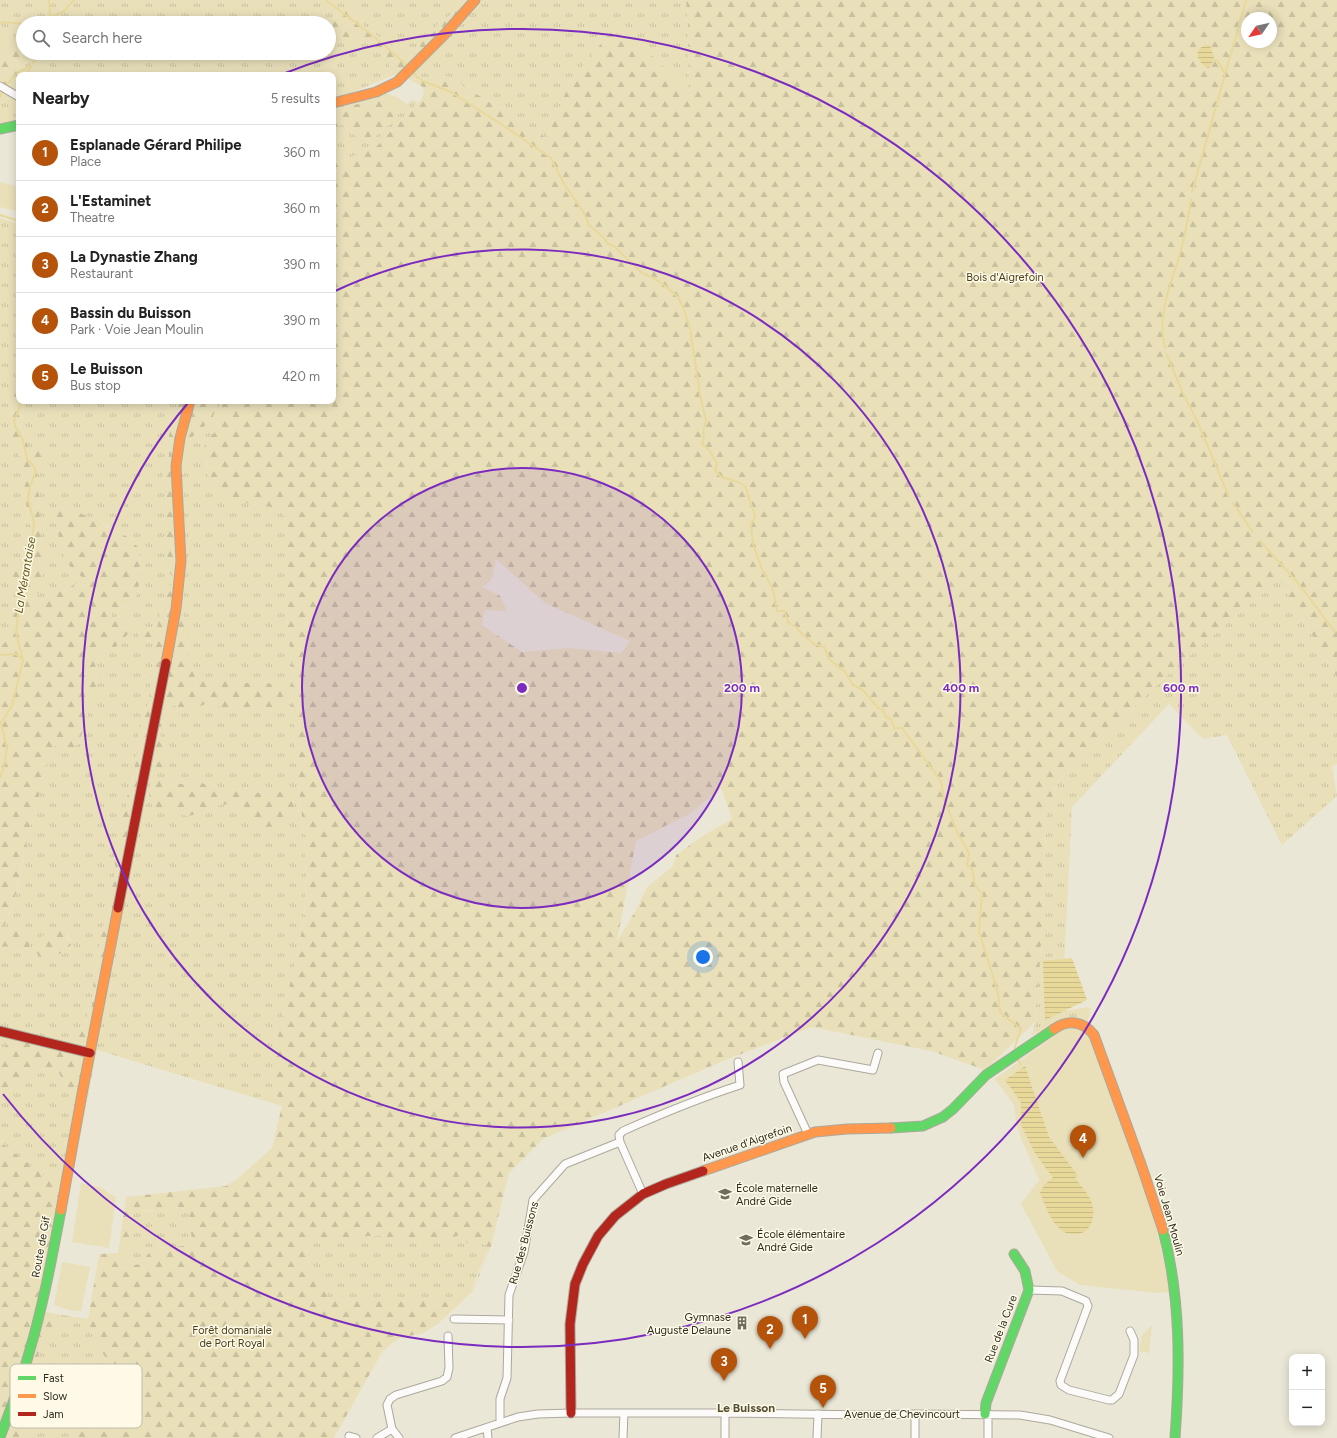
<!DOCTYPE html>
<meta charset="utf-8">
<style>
body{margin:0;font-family:Figtree,sans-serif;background:#f2f2f2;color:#222}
.controls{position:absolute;right:12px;bottom:12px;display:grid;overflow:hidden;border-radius:8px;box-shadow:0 2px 10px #0003}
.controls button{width:36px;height:36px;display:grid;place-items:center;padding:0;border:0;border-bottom:1px solid #e0e0e0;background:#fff;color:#222;font:20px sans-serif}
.compass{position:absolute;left:1241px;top:12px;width:36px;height:36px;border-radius:50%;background:#fff;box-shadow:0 2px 10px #0003;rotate:236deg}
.you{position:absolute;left:703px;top:957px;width:14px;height:14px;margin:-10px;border:3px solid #fff;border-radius:50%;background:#1a73e8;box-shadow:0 0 0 6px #1a73e833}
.badge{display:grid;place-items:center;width:26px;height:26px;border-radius:50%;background:#b45309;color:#fff;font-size:13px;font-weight:700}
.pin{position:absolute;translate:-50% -33px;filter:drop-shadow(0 1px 2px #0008)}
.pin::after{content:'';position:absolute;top:21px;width:14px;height:12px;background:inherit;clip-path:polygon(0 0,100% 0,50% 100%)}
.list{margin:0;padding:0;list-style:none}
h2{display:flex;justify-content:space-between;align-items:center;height:52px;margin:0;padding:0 16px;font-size:17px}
h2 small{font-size:13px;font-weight:400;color:#767676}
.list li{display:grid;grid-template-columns:26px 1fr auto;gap:12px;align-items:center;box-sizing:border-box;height:56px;padding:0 16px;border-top:1px solid #e0e0e0}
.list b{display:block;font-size:15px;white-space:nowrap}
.list p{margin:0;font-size:13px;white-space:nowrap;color:#767676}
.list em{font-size:13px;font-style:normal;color:#767676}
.icon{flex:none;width:22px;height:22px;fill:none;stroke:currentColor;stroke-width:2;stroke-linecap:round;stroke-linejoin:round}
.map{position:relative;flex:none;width:1337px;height:1438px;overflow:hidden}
.search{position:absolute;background:#fff;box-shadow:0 2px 10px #0003;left:16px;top:16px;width:320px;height:44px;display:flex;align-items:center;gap:10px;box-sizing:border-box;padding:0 14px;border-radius:22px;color:#767676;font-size:15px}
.panel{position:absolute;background:#fff;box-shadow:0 2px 10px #0003;left:16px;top:72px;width:320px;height:332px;border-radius:8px}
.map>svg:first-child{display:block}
</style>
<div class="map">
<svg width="1337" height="1438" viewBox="0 0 1337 1438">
<defs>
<pattern id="grass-tufts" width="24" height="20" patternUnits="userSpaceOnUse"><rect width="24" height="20" fill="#e9e0ba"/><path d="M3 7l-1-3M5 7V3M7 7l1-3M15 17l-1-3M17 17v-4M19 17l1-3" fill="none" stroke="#c8c09f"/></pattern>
<pattern id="forest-firs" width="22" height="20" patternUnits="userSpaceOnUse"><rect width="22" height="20" fill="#e9e0ba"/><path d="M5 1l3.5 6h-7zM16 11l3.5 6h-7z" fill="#c8c09f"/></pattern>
<pattern id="water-rules" width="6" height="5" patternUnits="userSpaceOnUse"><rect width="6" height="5" fill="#e8d89a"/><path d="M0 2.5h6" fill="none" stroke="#c7ba84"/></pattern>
</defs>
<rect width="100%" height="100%" fill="#ebe7d6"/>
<path fill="url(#grass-tufts)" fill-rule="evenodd" d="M0,0H686L688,25L689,95L655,58L572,78L546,138L448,76L410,80L406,70L333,100V75H19V87L0,78ZM463,1L453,19L446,24L442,31L420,44L441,21L451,15L454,7L459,2ZM351,9L364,14L362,21L364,26L406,56L389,66V60L370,45L357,38ZM23,23H329V53H23Z
M0,89L19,101V121L0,124Z
M382,92L397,97L407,104L412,99L417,103L376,147L336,163L333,169V129L342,124L353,134L364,140L375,137L384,127L391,124L383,98L373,103L358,104L333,110V107Z
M0,218L19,224V379L10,416L13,435L23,467L29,532L27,546L23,558L11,573L45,557L41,541L36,471L38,466L28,446L21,427L25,401H178L167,443L169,455L163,477L166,498L164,514L170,573L174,504L171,486V467L191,447V438L212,419L215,411L214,401H222L220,404L215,432L205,442C204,453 207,463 207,474L250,504L279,508L286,519V605L292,673L291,688L292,720L304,835L306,879L304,921L269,1078L282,1106L97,1050L69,1194L0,1142V1091L4,1095C20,1084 35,1063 57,1069L65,1085L84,1072L4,1049H0V947L6,946L19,952L29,947L27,936C15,930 12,928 0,935V931C16,914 22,865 27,841C35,810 44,778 52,747L61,744L79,743L97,682L95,662L103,651L116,647L133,623L122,617L112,619V607L130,608C142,592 140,569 139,549L126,536L102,523L73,570L86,580L40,601L12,598L5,643L0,645ZM165,593L173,613L188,639L186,651L197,683H266L276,711L263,707L244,708L237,706L229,709L207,703L185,709L174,705L164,710L154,773L144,744L140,716L149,703L151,671L157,642L139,639L145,627L157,628ZM142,753L139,770L140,778L134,795L136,802L132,808L129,833L125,844L122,865L105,948L101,975L83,1045L76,1044L92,1005L94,975L99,958L100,940L101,931L107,918L110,904V896L116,870L114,859L119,851L122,817L126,809L127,797L135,770ZM165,778C177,783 184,788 196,780L204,784L215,786L224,790H233L247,793L285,792L246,813L240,806L221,804L205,813ZM68,933L71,946L64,952L43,960Z
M1279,578L1337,677V764L1332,767L1337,796L1282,845L1227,735L1203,739L1169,704L1072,807L1062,1011L1091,1007L1088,1022L1068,1018L1031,1036L1036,1021C1039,975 1042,930 1044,884C1046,849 1042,811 1060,779L1164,678Z
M181,1207L189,1215L192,1241L184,1246L155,1248L147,1255L142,1264L132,1265L121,1255L133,1242C131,1232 131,1222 130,1212L136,1208L149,1212Z
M382,1235L400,1241L450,1238L461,1235L470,1243L477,1240L489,1247L470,1292L459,1303L328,1300L320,1280L309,1266L306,1238L321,1240Z
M57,1314L88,1319L96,1344L109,1362V1388L83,1411L68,1438H20L33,1399L37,1359L43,1340L59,1326Z"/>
<path fill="url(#forest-firs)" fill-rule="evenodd" d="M686,0H1337V677L1279,578L1164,678L1060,779C1042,811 1046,849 1044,884C1042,930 1039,975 1036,1021L985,1070L931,1051L812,1027L723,1061L543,1139L509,1173L491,1246L476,1284L471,1293L439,1323L424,1333L399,1338L382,1352L334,1438H68L83,1411L109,1388V1362L96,1344L88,1319L99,1254L118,1253L126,1197L226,1186L237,1179L272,1148L282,1106L269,1078L304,921L306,879L304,835L292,720L291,688L292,673L286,605V519L279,508L250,504L216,492L207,474V462L204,455L205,442L215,432L220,404L222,401H333V169L336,163L376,147L417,103L419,102C422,97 425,92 423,87L410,80L448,76L546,138L572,78L611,32L655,58L689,94L688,25ZM1247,18H1271V42H1247ZM496,559L545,603L630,641L621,653L569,648L522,652L482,625L484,610L507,611L500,596L482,587L492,579ZM721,788L732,819L704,835L676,855L673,866L647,887L635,912L617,941L636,841L691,813ZM177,1207H181L189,1215L192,1241L184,1246L155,1248L147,1255L142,1264L132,1265L121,1255L133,1242C131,1232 131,1222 130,1212L136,1208C146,1211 168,1215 177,1207ZM382,1235L400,1241L438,1242L460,1235L464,1242L470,1243L477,1240L489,1247C483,1263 473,1299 455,1303L431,1301L328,1300L320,1280L309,1266L306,1238L321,1240Z
M463,1L464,5L427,47L420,53L418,50L419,44L441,21L451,15L454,7L459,2Z
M351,9L364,14L362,21L364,26L406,56L408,66L401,71L392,72L389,66V60L370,45L357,38C344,43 341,39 333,30V23L337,10Z
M23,36V53H27L17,77L19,79V101L0,89V61L7,59Z
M383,98L398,104L399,112L391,124L384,127L375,137L364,140L353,134L342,124L333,129V110L358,104L373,103Z
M19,379V401H25L21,427L28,446L32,452L35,448L45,447L49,451V458L42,465L38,466L37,471L41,540L45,557L43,577L38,593C20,595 17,589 11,573L23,558L27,546L29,532L23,467L12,435L10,416Z
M178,401H214L215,411L212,419L191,438V447L187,460L181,461L171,467C171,503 179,539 175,574L172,576L170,573L168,561L164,514L166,498L163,477L169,455L167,443Z
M56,501L126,536L139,548C140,569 142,591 130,608L112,607V619L122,617L133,623L128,634L116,647L103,651L95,662L97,682L88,714L79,743L71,750H65L61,744L52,747C44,778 35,810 27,841C22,865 15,914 0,931V645L5,643L12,598L40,601L85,580C82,576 77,574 73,570C57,552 57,524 56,501Z
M175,579L173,613L183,615L188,623V639L186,651L197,683L210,678L248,683H266L276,685L285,692L284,708L276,711L263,707L244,708L237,706L229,709L207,703C194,710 188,711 174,705L165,710L160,733L169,765L154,773L144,744L138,739L140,715L149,703L151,671L157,642L139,639L137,633L145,627L157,628L165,593Z
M138,752L142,753L139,770L140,778L134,795L136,802L132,808L129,833L125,844L116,897L105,948L101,975L87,1041L83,1045L76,1044L92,1005L94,975L99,958L100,940L101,931L107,918L110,904V896L116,870L114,859L119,851L120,826L122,817L126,809L127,797L134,776L136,755Z
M165,778C177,783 184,788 196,780L204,784L215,786L224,790H233L247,793L285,792C294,801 304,815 287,823C281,826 272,826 265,827L246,813L240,806L221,804L205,813L187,816L152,806L148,789L152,781Z
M63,928C69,934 67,938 71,945L64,952L43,960L36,952L39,938L55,929Z
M16,930L28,936L29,947L19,952L6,946L0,947V935L7,931Z
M18,1039L69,1051L78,1056L83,1063L80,1084L70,1090L65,1085L57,1069C35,1063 20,1084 4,1095L0,1091V1049H4L8,1042Z
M0,1142L69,1194L45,1312L57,1314L59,1326L57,1334L43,1340L37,1359L33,1399L20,1438H0Z"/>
<path fill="#e9e0ba" d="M0,37L7,38L11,43L10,51L7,53L0,54Z
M0,182L19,187V212L0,207Z
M1069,1025L1083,1029L1089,1034L1150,1198L1170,1292L1158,1293L1080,1285L1057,1271L1021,1204L1039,1180L1020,1136L1016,1122L1014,1105L995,1079Z
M81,1183L99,1187L116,1197L109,1248L72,1242Z
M62,1262L90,1267L81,1311L68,1310L54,1305Z
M1152,1325L1149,1353L1139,1351L1142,1335Z"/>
<path fill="url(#water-rules)" d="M1205,45H1210L1214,58L1211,66L1208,68C1198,63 1192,51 1205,45Z
M1072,958L1087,1000L1045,1020L1043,961Z
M1025,1066L1049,1137L1078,1176L1075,1178C1081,1186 1090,1195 1092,1204C1096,1219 1090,1235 1073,1234C1067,1234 1063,1232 1059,1228C1051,1221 1044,1203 1040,1193L1044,1185L1053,1178L1035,1153L1021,1125V1102L1005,1080Z"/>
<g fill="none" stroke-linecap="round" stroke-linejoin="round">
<path stroke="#e8d89a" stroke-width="2" d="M49,0L50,18
M326,0L372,35L408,66
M0,23C8,20 15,25 23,23
M49,23L50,18L64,11L74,0
M1214,60L1218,61L1225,74
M412,71L417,77L425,82L451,92L504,126L551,158L564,184L584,213L589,225L604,238L608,244L614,246L642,273L650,276L663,284L678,297L683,307L690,329L699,387L700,395L706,421L703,432L704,437L702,444L709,450L717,463L715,470L721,477L738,482L745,486L755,516L751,525L753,544L763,572L771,585L774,594L777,611H784L789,623L796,627L802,634L814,644L824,647L830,660L845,672L853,685L863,690L878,708L883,710L886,717L891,719L894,728H902L941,781L944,798L957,832L969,853L967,865L972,868L975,885L982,894L979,931L998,993L1000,1012L1021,1029L1015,1046V1051
M26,75L39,53
M0,97C6,83 17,71 31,66
M1192,192L1246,0
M0,215L19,221
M1165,348C1156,314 1172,283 1181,250C1186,233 1188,216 1191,199
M1167,355L1182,391L1198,423L1229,497
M1233,503L1253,532
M1260,541L1298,583L1335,632
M0,655L16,654L22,659
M0,778L4,767L7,748L1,723L12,706L23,660L16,633L21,586L31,550L34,522L28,499L29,490L35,473V468L27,459L23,440L15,426L14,421L22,401
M1017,1057L1021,1065"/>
<g stroke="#aca89c" stroke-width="9">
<path id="street" d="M0,86L19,97
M808,1134L784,1082L783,1074L818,1060L873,1070L878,1053
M643,1194L620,1142L619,1135L623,1131C661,1114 700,1098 740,1085L738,1062
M1029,1290L1062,1291L1086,1301L1088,1306L1060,1381L1061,1385L1069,1390L1109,1400H1112L1119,1394L1134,1355V1340L1130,1331
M454,1319L509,1320
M500,1423V1399L507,1378L509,1295L524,1252L533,1200L565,1164L620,1142
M487,1428L488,1438
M349,1436L356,1438
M377,1438L392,1429
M399,1438L392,1429L387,1405L390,1399L396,1395L442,1381L447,1377L449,1368L448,1336
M455,1438L518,1417L538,1414L571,1413H725L869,1415L915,1414L1020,1415L1050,1420L1109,1438
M623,1438L624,1413
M725,1438V1413
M817,1438L818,1414
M915,1438V1414
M988,1438V1414"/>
</g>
<g stroke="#aca89c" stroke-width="11">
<path id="fast" d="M0,129L19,125
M891,1128L923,1126L943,1117L953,1109L986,1075L1054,1029
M1163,1230C1181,1299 1180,1368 1175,1438
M985,1414L986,1403L1029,1290L1025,1271L1014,1254
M0,1437C11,1409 21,1382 29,1353C43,1306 52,1258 61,1210"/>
</g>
<g stroke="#aca89c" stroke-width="11">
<path id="slow" d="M333,103L376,92L397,82L444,35L475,0
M166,663L176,609L181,561L176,466L180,438L190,401
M1054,1029C1068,1019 1083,1021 1094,1035L1142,1167L1163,1230
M703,1171L815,1132L847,1129L891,1128
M61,1210L82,1094L118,908"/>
</g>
<g stroke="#aca89c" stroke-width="11">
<path id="jam" d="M118,908L166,663
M0,1031L90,1053
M571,1413L570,1324L575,1284L583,1264L598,1236L615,1216L643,1194L666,1184L703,1171"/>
</g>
<use href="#street" stroke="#fcfbf9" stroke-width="7"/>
<use href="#fast" stroke="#63d668" stroke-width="9"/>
<use href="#slow" stroke="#ff974d" stroke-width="9"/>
<use href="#jam" stroke="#b3261e" stroke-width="9"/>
</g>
<circle cx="522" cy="688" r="220" fill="#7b2cbf" fill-opacity=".12"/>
<g fill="none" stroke="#7b2cbf" stroke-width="2">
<circle cx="522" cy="688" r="220"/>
<path d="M333 292A439 439 0 1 1 188 403"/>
<path d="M280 75A659 659 0 1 1 3 1094"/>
</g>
<defs>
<g id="school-bare" transform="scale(1.08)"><path d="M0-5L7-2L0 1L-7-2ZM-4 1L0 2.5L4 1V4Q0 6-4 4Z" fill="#706d5f" stroke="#fefae7" stroke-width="2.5" paint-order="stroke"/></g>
<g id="building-bare" transform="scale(1.08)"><path d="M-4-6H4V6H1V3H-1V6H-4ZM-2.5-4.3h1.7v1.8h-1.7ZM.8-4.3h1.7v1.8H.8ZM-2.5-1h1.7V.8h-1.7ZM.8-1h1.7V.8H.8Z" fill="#706d5f" stroke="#fefae7" stroke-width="2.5" paint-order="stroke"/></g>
</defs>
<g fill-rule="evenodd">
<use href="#school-bare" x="725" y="1194"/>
<use href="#school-bare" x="746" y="1240"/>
<use href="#building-bare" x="742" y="1323"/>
</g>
<g text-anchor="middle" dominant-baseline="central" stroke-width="3" stroke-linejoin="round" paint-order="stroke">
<g font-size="11" fill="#463e1a" stroke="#fefae7">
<text x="1005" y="277">Bois d'Aigrefoin</text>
<text x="232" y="1330">Forêt domaniale<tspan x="232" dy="13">de Port Royal</tspan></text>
</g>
<g font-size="11" fill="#2e2b1f" stroke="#fefae7">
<text transform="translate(747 1143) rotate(-19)">Avenue d'Aigrefoin</text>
<text transform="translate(1169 1215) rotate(74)">Voie Jean Moulin</text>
<text transform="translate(524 1243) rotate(-75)">Rue des Buissons</text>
<text transform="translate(41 1247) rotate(-80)">Route de Gif</text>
<text transform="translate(1001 1329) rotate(-69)">Rue de la Cure</text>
<text x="902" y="1414">Avenue de Chevincourt</text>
</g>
<g font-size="11" fill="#2e2b1f" stroke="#fefae7" text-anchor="start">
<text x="736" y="1188">École maternelle<tspan x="736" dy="13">André Gide</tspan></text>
<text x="757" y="1234">École élémentaire<tspan x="757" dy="13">André Gide</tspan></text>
<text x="731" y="1317" text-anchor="end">Gymnase<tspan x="731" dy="13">Auguste Delaune</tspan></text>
</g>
<g font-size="12" font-style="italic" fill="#625517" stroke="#fefae7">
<text transform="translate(25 575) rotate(-80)">La Mérantaise</text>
</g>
<g font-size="12" font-weight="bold" fill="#544e34" stroke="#fefae7">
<text x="746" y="1408">Le Buisson</text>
</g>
</g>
<rect x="10" y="1364" width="132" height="64" rx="6" fill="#fefae7" stroke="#c0bcab" stroke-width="1"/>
<rect x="18" y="1376" width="18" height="4" fill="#63d668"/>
<rect x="18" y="1394" width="18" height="4" fill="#ff974d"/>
<rect x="18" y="1412" width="18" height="4" fill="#b3261e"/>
<g font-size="11" fill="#2e2b1f">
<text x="43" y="1382">Fast</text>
<text x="43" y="1400">Slow</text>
<text x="43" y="1418">Jam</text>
</g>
<circle cx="522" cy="688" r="6" fill="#7b2cbf" stroke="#fefae7" stroke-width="2"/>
<g font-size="12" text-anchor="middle" font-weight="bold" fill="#7b2cbf" stroke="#fefae7" stroke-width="3" stroke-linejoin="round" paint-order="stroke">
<text x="742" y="692">200 m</text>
<text x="961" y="692">400 m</text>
<text x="1181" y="692">600 m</text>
</g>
</svg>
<div class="controls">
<button>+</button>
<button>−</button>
</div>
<svg class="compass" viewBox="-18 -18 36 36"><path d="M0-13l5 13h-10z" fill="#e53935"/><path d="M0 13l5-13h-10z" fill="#767676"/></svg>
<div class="you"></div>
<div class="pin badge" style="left:805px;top:1339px">1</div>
<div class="pin badge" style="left:770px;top:1349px">2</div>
<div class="pin badge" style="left:724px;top:1381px">3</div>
<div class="pin badge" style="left:1083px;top:1158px">4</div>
<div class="pin badge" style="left:823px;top:1408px">5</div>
<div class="search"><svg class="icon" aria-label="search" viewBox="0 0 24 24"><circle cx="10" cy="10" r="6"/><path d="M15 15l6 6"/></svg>Search here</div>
<section class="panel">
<h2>Nearby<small>5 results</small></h2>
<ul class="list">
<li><span class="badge">1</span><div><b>Esplanade Gérard Philipe</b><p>Place</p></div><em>360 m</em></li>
<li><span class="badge">2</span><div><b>L'Estaminet</b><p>Theatre</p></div><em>360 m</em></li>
<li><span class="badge">3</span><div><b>La Dynastie Zhang</b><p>Restaurant</p></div><em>390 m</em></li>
<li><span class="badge">4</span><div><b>Bassin du Buisson</b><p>Park · Voie Jean Moulin</p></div><em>390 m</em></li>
<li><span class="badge">5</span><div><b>Le Buisson</b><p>Bus stop</p></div><em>420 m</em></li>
</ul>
</section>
</div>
